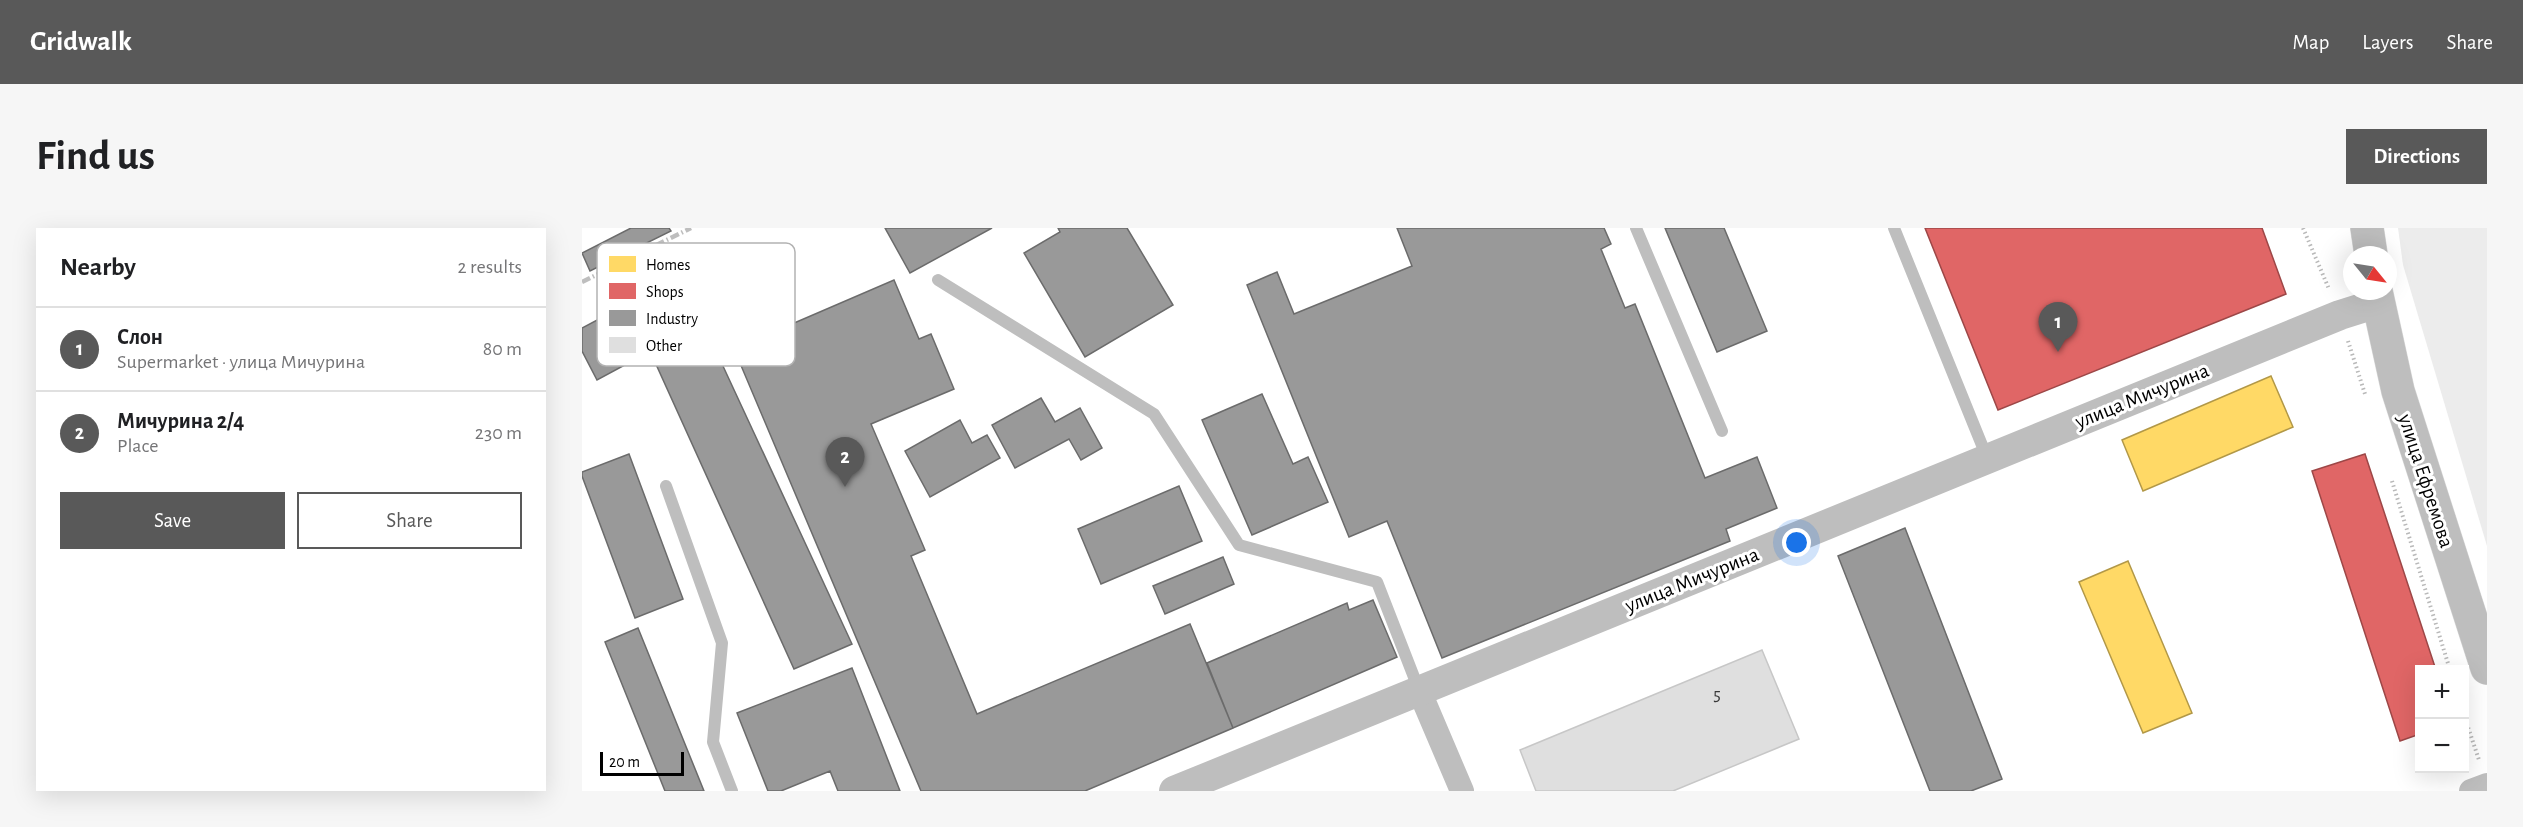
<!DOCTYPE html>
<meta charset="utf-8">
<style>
body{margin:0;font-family:"Alegreya Sans",sans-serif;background:#f6f6f6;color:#202124}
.controls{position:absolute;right:18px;bottom:18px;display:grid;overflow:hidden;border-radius:0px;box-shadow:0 6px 24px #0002}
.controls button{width:54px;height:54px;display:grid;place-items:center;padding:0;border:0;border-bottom:2px solid #e0e0e0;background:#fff;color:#202124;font:30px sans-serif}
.compass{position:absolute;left:1761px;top:18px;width:54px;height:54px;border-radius:50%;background:#fff;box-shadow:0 6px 24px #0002;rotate:120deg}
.scale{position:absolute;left:18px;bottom:15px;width:84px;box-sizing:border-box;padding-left:6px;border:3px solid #000;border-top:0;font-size:16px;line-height:21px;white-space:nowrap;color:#000;-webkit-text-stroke:4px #fff;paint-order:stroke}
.you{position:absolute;left:1215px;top:315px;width:21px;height:21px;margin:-15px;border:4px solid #fff;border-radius:50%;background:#1a73e8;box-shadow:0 0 0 9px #1a73e833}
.badge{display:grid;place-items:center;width:39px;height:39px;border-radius:50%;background:#595959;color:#fff;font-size:20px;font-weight:700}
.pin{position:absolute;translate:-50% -50px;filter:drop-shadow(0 2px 3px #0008)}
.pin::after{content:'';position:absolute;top:32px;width:21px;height:18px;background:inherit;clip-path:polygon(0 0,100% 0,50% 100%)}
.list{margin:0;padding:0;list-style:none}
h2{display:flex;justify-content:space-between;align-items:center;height:78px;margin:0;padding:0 24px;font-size:26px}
h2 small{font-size:20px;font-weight:400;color:#757577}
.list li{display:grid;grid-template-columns:39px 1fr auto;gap:18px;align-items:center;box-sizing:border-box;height:84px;padding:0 24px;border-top:2px solid #e0e0e0}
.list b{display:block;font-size:22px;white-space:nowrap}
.list p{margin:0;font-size:20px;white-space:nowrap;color:#757577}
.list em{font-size:20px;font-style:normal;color:#757577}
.actions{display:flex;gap:12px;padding:18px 24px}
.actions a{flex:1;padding:14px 0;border:2px solid #595959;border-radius:0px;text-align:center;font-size:21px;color:#595959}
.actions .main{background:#595959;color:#fff}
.map{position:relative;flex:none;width:1905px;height:563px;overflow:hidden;border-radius:0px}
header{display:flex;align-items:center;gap:36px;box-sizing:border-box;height:84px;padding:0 30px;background:#595959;color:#fff}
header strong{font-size:28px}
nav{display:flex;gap:33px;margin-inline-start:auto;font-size:21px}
.intro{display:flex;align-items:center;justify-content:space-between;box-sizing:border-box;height:144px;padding:0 36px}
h1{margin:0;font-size:42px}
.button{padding:15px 27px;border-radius:0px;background:#595959;color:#fff;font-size:21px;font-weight:700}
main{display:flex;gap:36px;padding:0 36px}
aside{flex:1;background:#fff;border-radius:0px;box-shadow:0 6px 24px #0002}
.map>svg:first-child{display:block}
</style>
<header>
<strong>Gridwalk</strong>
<nav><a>Map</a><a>Layers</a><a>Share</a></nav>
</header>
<div class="intro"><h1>Find us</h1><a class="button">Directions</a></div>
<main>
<aside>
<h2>Nearby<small>2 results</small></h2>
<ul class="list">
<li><span class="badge">1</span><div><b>Слон</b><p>Supermarket · улица Мичурина</p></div><em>80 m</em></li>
<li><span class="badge">2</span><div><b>Мичурина 2/4</b><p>Place</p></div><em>230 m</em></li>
</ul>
<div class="actions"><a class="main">Save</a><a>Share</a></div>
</aside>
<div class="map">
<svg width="1905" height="563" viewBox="0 0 1905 563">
<rect width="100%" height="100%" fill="#fff"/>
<path fill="#ececec" d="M1816,0H1905V318L1821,37Z"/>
<path fill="#ffd966" stroke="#b29847" stroke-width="1.5" d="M1689,148L1711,199L1561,263L1540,212Z
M1546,333L1610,485L1561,505L1497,354Z"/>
<path fill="#e06666" stroke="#9d4747" stroke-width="1.5" d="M1343,0H1680L1704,66L1416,182Z
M1783,226L1854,442H1838V506L1818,513L1730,243Z"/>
<path fill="#999" stroke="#6b6b6b" stroke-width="1.5" d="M49,0H87L89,3L8,43L0,25Z
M303,0H410L328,45Z
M476,0H545L591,77L503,129L442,25L478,4Z
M815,0H1022L1029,16L1019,21L1043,80L1053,76L1123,250L1175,229L1195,280L1144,301L1148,313L860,430L805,293L767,309L665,57L695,44L712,86L830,38Z
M1083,0H1142L1185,103L1135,124Z
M96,49L121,95L15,152L0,123V100Z
M312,52L337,111L349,106L372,161L289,196L343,322L329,328L395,486L608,396L651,500L503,563H339L152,121Z
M121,95L270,416L212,441L68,123Z
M680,166L711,236L726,229L746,274L670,307L620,192Z
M459,170L473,194L498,180L520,220L499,232L487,211L433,240L410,197Z
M378,192L390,215L405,207L418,230L348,269L323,223Z
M47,226L101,371L53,390L0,248V244Z
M597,258L620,313L519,356L496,301Z
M1323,300L1420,551L1389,563H1348L1256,328Z
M641,329L652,356L583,386L571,358Z
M791,372L815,429L651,500L625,435L765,375L767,382Z
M56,400L122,563H83L23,414Z
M270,440L318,563H256L248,543L199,563H186L155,485Z"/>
<path fill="#dfdfdf" stroke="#c7c7c7" stroke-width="1.5" d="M1180,422L1217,511L1091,563H954L938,522Z"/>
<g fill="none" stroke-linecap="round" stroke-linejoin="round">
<g stroke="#dbdbdb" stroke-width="34">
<path id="primary" d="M1785,0L1789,27
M1794,63L1816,163L1905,440"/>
</g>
<path stroke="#b9b9b9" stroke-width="4" stroke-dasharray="1.5 3" stroke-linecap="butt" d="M1721,0L1747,61
M1766,113L1783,166
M1810,253L1868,442
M1882,487L1897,532"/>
<path stroke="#bebebe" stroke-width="12" d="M1054,0L1140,203
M1312,0L1406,232
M356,52L572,186L657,317L795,354L837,462
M84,258L140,415L131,514L150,563"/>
<path stroke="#bebebe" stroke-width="24" d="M837,462L880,563
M1889,563L1905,557"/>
<path stroke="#bebebe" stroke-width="30" d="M592,563L1758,87L1796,75"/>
<use href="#primary" stroke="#bebebe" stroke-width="33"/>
<path stroke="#bebebe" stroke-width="4.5" stroke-dasharray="9 3 1.5 3" stroke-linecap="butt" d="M0,54L109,0"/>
</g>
<g text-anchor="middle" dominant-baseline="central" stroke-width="6" stroke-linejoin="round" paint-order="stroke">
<g font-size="18" fill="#383838">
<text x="1135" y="467">5</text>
</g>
<g font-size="21" fill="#000" stroke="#fff">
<text transform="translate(1560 168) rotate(-22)">улица Мичурина</text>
<text transform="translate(1844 253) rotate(72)">улица Ефремова</text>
<text transform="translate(1110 352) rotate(-22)">улица Мичурина</text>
</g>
</g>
<rect x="15" y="15" width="198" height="123" rx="9" fill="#fff" stroke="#b2b2b2" stroke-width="1.5"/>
<rect x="27" y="28" width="27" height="16" fill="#ffd966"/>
<rect x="27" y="55" width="27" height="16" fill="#e06666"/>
<rect x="27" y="82" width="27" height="16" fill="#999"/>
<rect x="27" y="109" width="27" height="16" fill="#dfdfdf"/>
<g font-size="16" fill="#000">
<text x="64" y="42">Homes</text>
<text x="64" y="69">Shops</text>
<text x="64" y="96">Industry</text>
<text x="64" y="123">Other</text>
</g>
</svg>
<div class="controls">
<button>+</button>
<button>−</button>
</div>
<svg class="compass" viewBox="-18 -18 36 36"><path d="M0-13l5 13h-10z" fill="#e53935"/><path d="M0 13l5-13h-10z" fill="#757577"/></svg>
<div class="scale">20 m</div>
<div class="you"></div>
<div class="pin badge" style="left:1476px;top:124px">1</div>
<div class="pin badge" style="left:263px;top:259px">2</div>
</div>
</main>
